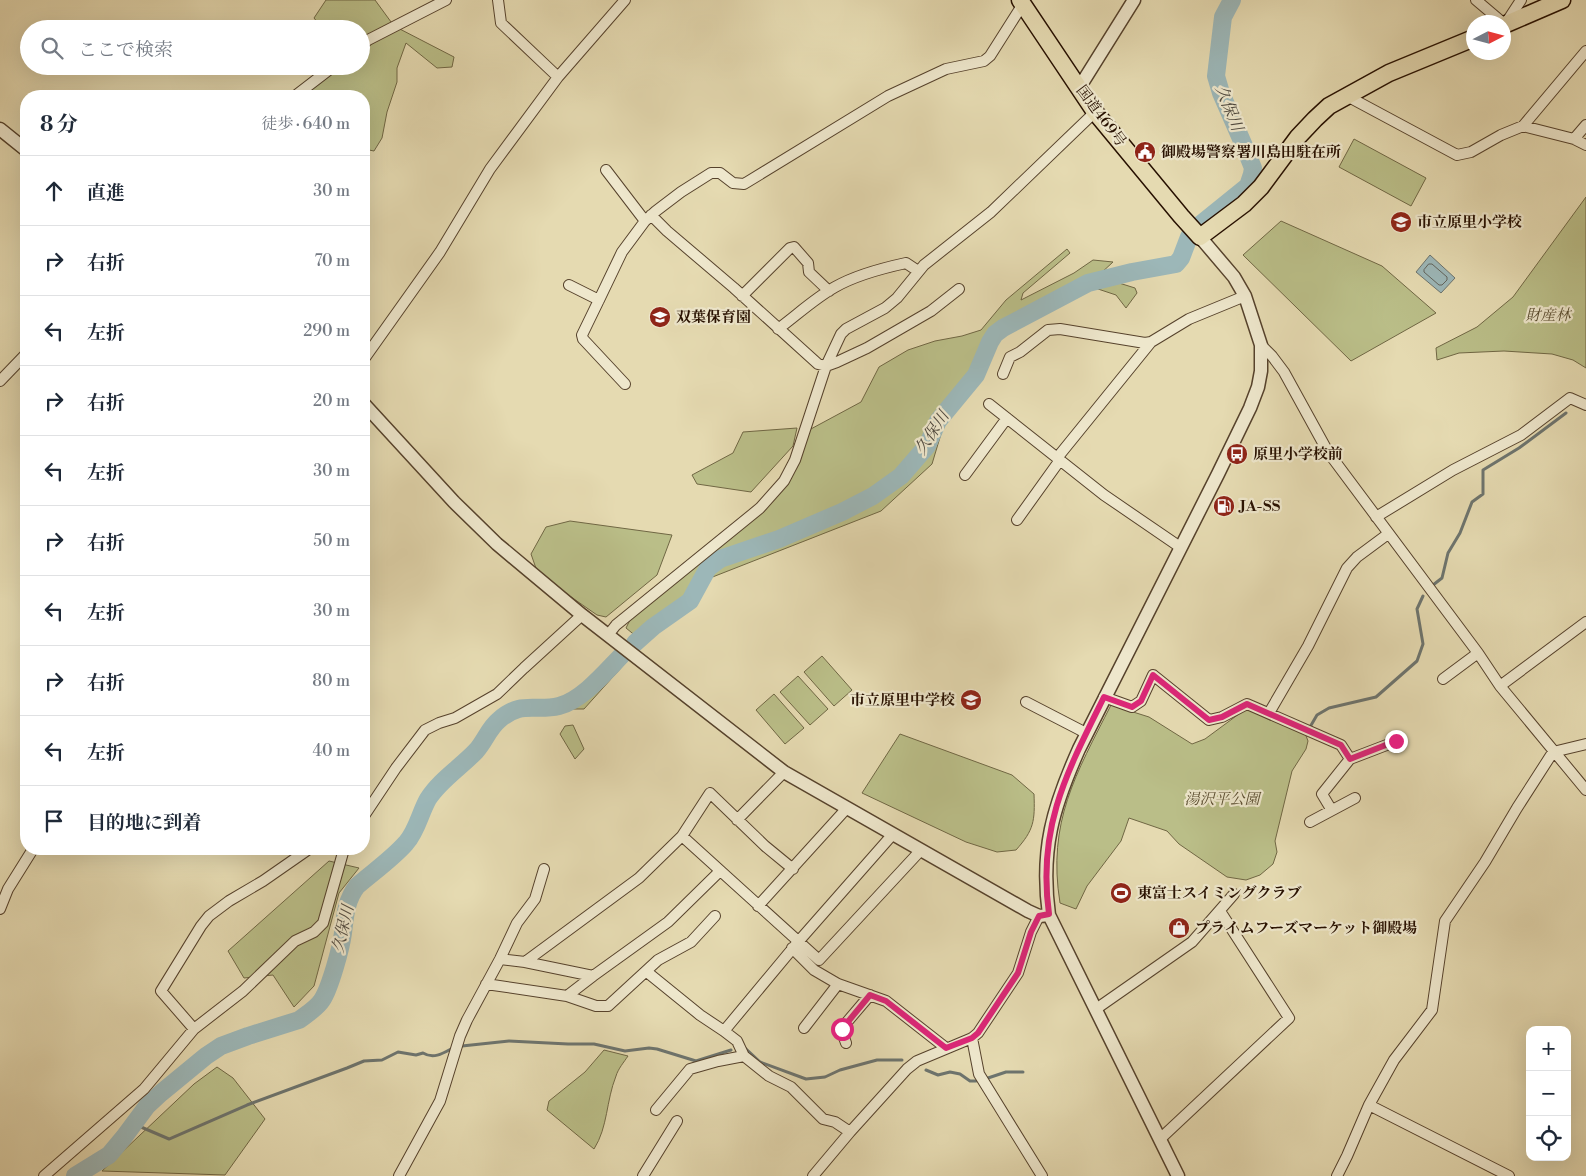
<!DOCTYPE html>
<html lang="ja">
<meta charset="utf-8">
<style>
body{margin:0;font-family:"Libre Bodoni","Noto Serif JP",serif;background:#f6f6f7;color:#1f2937}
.controls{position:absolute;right:15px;bottom:15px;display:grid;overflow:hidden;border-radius:10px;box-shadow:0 5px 20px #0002}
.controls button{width:45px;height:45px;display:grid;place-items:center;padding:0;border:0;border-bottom:1px solid #e0e1e3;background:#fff;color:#1f2937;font:25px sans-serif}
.compass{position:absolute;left:1466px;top:15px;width:45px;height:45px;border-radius:50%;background:#fff;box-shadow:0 5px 20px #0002;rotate:84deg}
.stop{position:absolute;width:15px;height:15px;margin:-11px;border:4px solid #db2777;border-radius:50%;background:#fff}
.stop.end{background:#db2777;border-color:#fff;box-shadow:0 1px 5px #0008}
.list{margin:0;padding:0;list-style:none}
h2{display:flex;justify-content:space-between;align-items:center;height:65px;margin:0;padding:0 20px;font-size:21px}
h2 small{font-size:16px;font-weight:400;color:#747a83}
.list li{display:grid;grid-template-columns:32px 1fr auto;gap:15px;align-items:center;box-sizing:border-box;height:70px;padding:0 20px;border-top:1px solid #e0e1e3}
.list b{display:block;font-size:19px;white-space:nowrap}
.list em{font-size:16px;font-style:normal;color:#747a83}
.icon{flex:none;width:28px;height:28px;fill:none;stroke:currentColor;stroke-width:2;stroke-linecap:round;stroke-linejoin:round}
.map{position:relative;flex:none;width:1586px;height:1176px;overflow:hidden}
.search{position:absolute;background:#fff;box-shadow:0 5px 20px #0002;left:20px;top:20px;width:350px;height:55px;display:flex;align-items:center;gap:12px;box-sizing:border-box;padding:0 18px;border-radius:28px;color:#747a83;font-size:19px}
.panel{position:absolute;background:#fff;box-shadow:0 5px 20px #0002;left:20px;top:90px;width:350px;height:765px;border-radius:20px}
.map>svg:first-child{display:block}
</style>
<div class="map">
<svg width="1586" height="1176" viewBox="0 0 1586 1176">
<rect width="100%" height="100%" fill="#e5dab1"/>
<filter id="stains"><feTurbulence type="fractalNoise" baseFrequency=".004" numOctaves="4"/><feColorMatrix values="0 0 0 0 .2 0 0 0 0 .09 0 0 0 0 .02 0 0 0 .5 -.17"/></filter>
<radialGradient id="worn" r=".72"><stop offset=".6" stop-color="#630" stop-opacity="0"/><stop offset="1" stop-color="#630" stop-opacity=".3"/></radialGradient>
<path fill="#babe88" stroke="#706744" d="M326,0H375L394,26L454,57L452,67L437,68L406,43L397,68V82L387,112L382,138L374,151L364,149V96H312L309,91L332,66H361V29H323L314,18Z
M1354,139L1426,178L1411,206L1339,167Z
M1586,197V368L1573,360L1552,354L1504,351L1459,353L1437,360L1436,348L1477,327L1513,297Z
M1281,221L1382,266L1436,313L1351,361L1243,255Z
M1067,249L1070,253L1023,293L1021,300L1074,273L1093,260L1113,262L1100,274L1119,283L1135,288L1137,293L1126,308L1116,295L1080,283L1007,320L994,342L983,376L947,414L932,464L881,511L710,578L692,604L643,642L626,628L630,620L764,511L787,483L809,430L861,402L879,367L908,350L935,341L962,336L981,330L1006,300Z
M797,428L793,446L751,492L697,484L692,475L733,453L743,432Z
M570,521L672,535L657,575L606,617L597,615L538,574L531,554L546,527Z
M620,653L629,659L584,709H564Z
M822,656L852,690L834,706L804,672Z
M798,676L828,709L810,725L780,692Z
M774,694L804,728L785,744L756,710Z
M1111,705L1149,717L1192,744L1205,739L1247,708L1270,720L1295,727L1305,733L1308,741L1306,749L1292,771L1275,841L1277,852L1273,864L1260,875L1246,880L1227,877L1179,844L1167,831L1129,818L1121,841L1087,886L1076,909L1060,903C1047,822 1076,774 1111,705Z
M573,725L584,749L575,759L560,734L565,726Z
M900,734L1012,775L1034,794C1035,821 1034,830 1016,850L997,852L966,842L862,793Z
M329,861L359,868L339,893L314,986L294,1007L273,975L244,978L228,951Z
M604,1050L628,1056C624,1062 618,1069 616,1076C606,1101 608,1127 594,1149L547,1110L549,1101L585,1072Z
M217,1067L233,1078L265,1119L225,1175L102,1171L194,1084Z"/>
<path fill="#9cb7b8" stroke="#6d746e" d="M1430,255L1455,278L1441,293L1416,272Z"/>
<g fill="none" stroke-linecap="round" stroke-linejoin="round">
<path stroke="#62645c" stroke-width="1" d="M1429,264H1432L1447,277V280L1442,285H1439L1424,272V270Z"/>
<path stroke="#6d746e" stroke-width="3" d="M1433,585L1442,578L1448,553L1460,533L1472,502L1483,494V470L1519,448L1566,413
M1310,727L1317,715L1329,708L1376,697L1417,661L1423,644L1417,609L1423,596
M462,1046L509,1041L568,1044H594L625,1051L649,1048L657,1049L696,1061L731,1050
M745,1048L760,1062L806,1079L825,1077L840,1070L877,1060H902
M926,1070L938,1075L950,1072L960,1074L970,1081H976
M988,1078L1006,1072H1023
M134,1124L169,1139L247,1105L347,1068L364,1061L382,1060L398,1052L416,1055L423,1053C433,1059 442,1054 451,1049"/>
<path stroke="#9cb7b8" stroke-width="18" d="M1201,224L1248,186L1252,174L1253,168L1245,148L1221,93L1216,76L1223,17L1232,0
M635,643L653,627L690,601L708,568L720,559L779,539L842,512L873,496L901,476L927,446L938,421L976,375L990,342L995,334L1003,328L1088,283L1132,272L1176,264L1181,258L1189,237
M75,1176L109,1155L124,1137L147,1106L161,1093L206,1056L221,1046L248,1036L299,1020C307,1014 317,1008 322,1000C330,988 341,948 343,933C345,916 346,900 357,886C373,872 392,859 406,843C417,831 420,813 428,799C440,780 461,767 476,751C485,741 489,728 499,720C522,700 534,712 559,706C583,700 607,670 624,653"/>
<g stroke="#56422c" stroke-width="12">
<path id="minor" d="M498,0L501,23L558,77
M1476,0L1502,22
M1506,23L1521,0
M361,46L368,40L446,0
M295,96L334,66
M1347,96L1457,155L1471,152L1501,135L1523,126L1574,139L1586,145
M1523,126L1586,51
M1574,139L1586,125
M606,170L645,221
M651,215L667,231L734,288L818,364L826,366L837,362L867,348L931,311L959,289
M569,285L599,300L622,252L645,221L656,211L681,192L711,173H720L733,183L744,184L888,96L946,69L984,61L990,56L1023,4
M742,296L790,248L794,247L808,263L809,272L829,291
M599,300L582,335L583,339L625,384
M778,329C797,315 815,298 835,287C856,275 883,268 906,263L918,271
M1261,345L1272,356L1284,372L1328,452L1478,653L1500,686L1586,790
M364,359L440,252L490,169L558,77L625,0
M1003,374L1010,357L1020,352L1048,330L1060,329L1145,343L1151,342L1189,319L1245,296
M0,381L26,354
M989,404L1104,495L1180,547
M1057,458L1151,342
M965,475L1007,418
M1376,517L1453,470L1521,435L1570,398L1586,405
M1017,520L1060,460
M608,635L616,625L760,508L784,481L795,460L826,366L841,334L846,329L885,308L897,298L924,265L991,212L1095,112
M1443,679L1478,653
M1500,686L1586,622
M1104,697L1132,707L1141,701L1153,675L1209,720L1222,717L1247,704L1341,745L1350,759
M1026,702L1086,733
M1269,713L1308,646L1347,568L1357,557L1388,534
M1331,809L1322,794L1350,759L1397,741
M364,816L396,768L425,730L439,723L455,718L497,694L524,668L582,615
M737,820L784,772
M1310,822L1355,798
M682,836L819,960L921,850
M758,906L847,808
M0,909L8,889L33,849
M792,948L814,970L838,984L886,1001L946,1048
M500,959L525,962L593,976L668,922L720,871
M525,962L639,878L682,836L710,793L765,846L793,869
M647,972L700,1015L724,1031
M486,984L567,996L593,976
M567,996L596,1006H608L658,960L691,942L715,916
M1096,1009L1192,942L1234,894
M804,1028L838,984
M194,1029L243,991L295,941L314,932L323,923L344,849
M972,1038L979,1074L1042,1176
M846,1043L841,1029L870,995
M744,1056L737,1041L724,1031L798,942L893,834
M1369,1105L1509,1176
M656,1110L690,1069L718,1061L744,1056L769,1076L791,1087L823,1119L835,1122L850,1132
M1160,1139L1289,1018L1220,911
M44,1176L144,1089L194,1029L161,991L201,926L209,916L229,901L263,881L309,849
M399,1176L440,1101L460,1036L467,1020L500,959L517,923L535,899L544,869
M643,1176L677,1121
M813,1176L850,1132L907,1069L917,1061L972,1038L978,1033L1018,973L1031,932L1039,916
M1337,1176L1347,1156L1369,1105L1394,1060L1432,1010L1445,921L1485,862L1517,808L1553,752L1586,744"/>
</g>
<g stroke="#56422c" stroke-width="15">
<path id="tertiary" d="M1079,88L1134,0
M0,129L26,150
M364,404L454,502L497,544L582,615L784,772L1028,911L1039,916L1049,915
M1178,1176L1049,915C1040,850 1053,807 1079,749L1218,474L1250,408L1258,387L1261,371V345L1245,296L1234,277L1200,237"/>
</g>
<g stroke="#271000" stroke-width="19">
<path id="trunk" d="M1020,0L1095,112L1181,216L1200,237L1244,204L1261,187L1298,137L1315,119L1329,106L1389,73L1474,38
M1504,25L1562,0"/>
</g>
<use href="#minor" stroke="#eee7cc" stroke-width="10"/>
<use href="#tertiary" stroke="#eee7cc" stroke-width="12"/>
<use href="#trunk" stroke="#e5dab1" stroke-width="16"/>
</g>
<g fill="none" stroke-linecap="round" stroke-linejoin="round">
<path stroke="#db2777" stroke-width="6" d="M842,1029L870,995L886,1001L946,1048L972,1038L978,1033L1018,973L1031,932L1039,916L1049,914C1037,827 1067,772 1104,697L1132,707L1141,701L1153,675L1209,720L1222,717L1247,704L1341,745L1350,759L1396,741"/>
</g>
<defs>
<g id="civic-disc" transform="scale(1.125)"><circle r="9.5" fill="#8f2418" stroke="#eee7cc"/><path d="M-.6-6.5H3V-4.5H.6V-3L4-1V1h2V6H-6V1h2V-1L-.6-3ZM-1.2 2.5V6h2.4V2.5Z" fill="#fff"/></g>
<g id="school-disc" transform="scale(1.125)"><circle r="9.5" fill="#8f2418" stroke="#eee7cc"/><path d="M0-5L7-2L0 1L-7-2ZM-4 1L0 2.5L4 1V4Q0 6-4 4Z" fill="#fff"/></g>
<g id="bus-disc" transform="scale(1.125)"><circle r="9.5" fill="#8f2418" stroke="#eee7cc"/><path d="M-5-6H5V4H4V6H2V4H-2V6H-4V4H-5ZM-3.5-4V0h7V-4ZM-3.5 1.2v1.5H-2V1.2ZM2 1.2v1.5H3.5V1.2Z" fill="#fff"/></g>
<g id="fuel-disc" transform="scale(1.125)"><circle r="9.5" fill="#8f2418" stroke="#eee7cc"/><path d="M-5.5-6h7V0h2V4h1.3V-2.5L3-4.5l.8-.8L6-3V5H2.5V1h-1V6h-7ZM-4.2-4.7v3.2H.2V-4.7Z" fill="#fff"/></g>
<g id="stadium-disc" transform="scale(1.125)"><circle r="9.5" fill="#8f2418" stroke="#eee7cc"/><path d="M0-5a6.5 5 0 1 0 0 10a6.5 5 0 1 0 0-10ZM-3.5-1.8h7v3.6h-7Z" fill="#fff"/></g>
<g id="shop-disc" transform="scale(1.125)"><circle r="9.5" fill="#8f2418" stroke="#eee7cc"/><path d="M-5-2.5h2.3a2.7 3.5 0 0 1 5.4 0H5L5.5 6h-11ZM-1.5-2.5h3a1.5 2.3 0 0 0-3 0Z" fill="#fff"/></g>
</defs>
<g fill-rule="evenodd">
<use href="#civic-disc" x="1145" y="152"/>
<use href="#school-disc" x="1401" y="222"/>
<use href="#school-disc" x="660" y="317"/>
<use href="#bus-disc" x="1237" y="454"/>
<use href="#fuel-disc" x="1224" y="506"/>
<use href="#school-disc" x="971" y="700"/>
<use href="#stadium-disc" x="1121" y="893"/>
<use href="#shop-disc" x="1179" y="928"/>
</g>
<g text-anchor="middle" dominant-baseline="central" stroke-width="4.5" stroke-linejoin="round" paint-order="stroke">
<g font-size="15" fill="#271000" stroke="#eee7cc">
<text transform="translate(1101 116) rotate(53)">国道469号</text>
</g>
<g font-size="15" font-weight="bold" fill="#271000" stroke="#eee7cc" text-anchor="start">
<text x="1161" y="152">御殿場警察署川島田駐在所</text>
<text x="1417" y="222">市立原里小学校</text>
<text x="676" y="317">双葉保育園</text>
<text x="1253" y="454">原里小学校前</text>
<text x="1240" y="506">JA-SS</text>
<text x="955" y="700" text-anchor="end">市立原里中学校</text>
<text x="1137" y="893">東富士スイミングクラブ</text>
<text x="1195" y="928">プライムフーズマーケット御殿場</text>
</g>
<g font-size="15" font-style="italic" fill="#5a4d30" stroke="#eee7cc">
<text x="1548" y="315">財産林</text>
<text x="1222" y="799">湯沢平公園</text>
</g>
<g font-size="16" font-style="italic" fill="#504a40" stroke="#eee7cc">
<text transform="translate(1229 108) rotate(68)">久保川</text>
<text transform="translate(932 433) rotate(-57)">久保川</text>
<text transform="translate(343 929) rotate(-77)">久保川</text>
</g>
</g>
<rect width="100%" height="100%" filter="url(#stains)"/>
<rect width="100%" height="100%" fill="url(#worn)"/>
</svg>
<div class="controls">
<button>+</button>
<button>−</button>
<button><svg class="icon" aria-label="locate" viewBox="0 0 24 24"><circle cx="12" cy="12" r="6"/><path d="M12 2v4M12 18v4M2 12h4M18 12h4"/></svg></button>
</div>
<svg class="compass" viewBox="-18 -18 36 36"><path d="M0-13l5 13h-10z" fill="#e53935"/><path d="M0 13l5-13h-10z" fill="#747a83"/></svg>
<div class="stop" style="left:842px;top:1029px"></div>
<div class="stop end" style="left:1396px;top:741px"></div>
<div class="search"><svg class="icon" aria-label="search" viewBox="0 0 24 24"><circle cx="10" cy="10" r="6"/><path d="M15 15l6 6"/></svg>ここで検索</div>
<section class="panel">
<h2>8 分<small>徒歩 · 640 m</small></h2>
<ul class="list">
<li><svg class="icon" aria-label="ahead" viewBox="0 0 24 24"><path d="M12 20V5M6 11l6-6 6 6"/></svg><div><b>直進</b></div><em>30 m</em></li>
<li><svg class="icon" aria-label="right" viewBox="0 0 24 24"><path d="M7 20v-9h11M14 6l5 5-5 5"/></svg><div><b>右折</b></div><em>70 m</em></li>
<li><svg class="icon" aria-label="left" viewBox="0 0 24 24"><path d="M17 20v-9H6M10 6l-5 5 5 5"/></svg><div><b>左折</b></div><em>290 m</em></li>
<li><svg class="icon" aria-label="right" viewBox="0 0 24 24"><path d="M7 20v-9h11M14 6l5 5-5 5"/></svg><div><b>右折</b></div><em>20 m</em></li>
<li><svg class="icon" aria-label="left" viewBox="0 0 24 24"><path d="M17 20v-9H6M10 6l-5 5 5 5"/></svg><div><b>左折</b></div><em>30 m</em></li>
<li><svg class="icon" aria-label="right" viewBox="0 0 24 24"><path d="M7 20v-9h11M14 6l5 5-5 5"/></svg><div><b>右折</b></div><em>50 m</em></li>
<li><svg class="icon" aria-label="left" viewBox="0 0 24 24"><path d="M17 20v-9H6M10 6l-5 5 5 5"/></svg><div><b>左折</b></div><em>30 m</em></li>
<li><svg class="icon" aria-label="right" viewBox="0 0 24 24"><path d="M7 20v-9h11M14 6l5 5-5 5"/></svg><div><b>右折</b></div><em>80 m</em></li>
<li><svg class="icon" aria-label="left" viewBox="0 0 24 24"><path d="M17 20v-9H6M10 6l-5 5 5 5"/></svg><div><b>左折</b></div><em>40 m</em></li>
<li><svg class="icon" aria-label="arrive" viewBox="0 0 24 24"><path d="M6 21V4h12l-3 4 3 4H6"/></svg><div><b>目的地に到着</b></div></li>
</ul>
</section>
</div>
